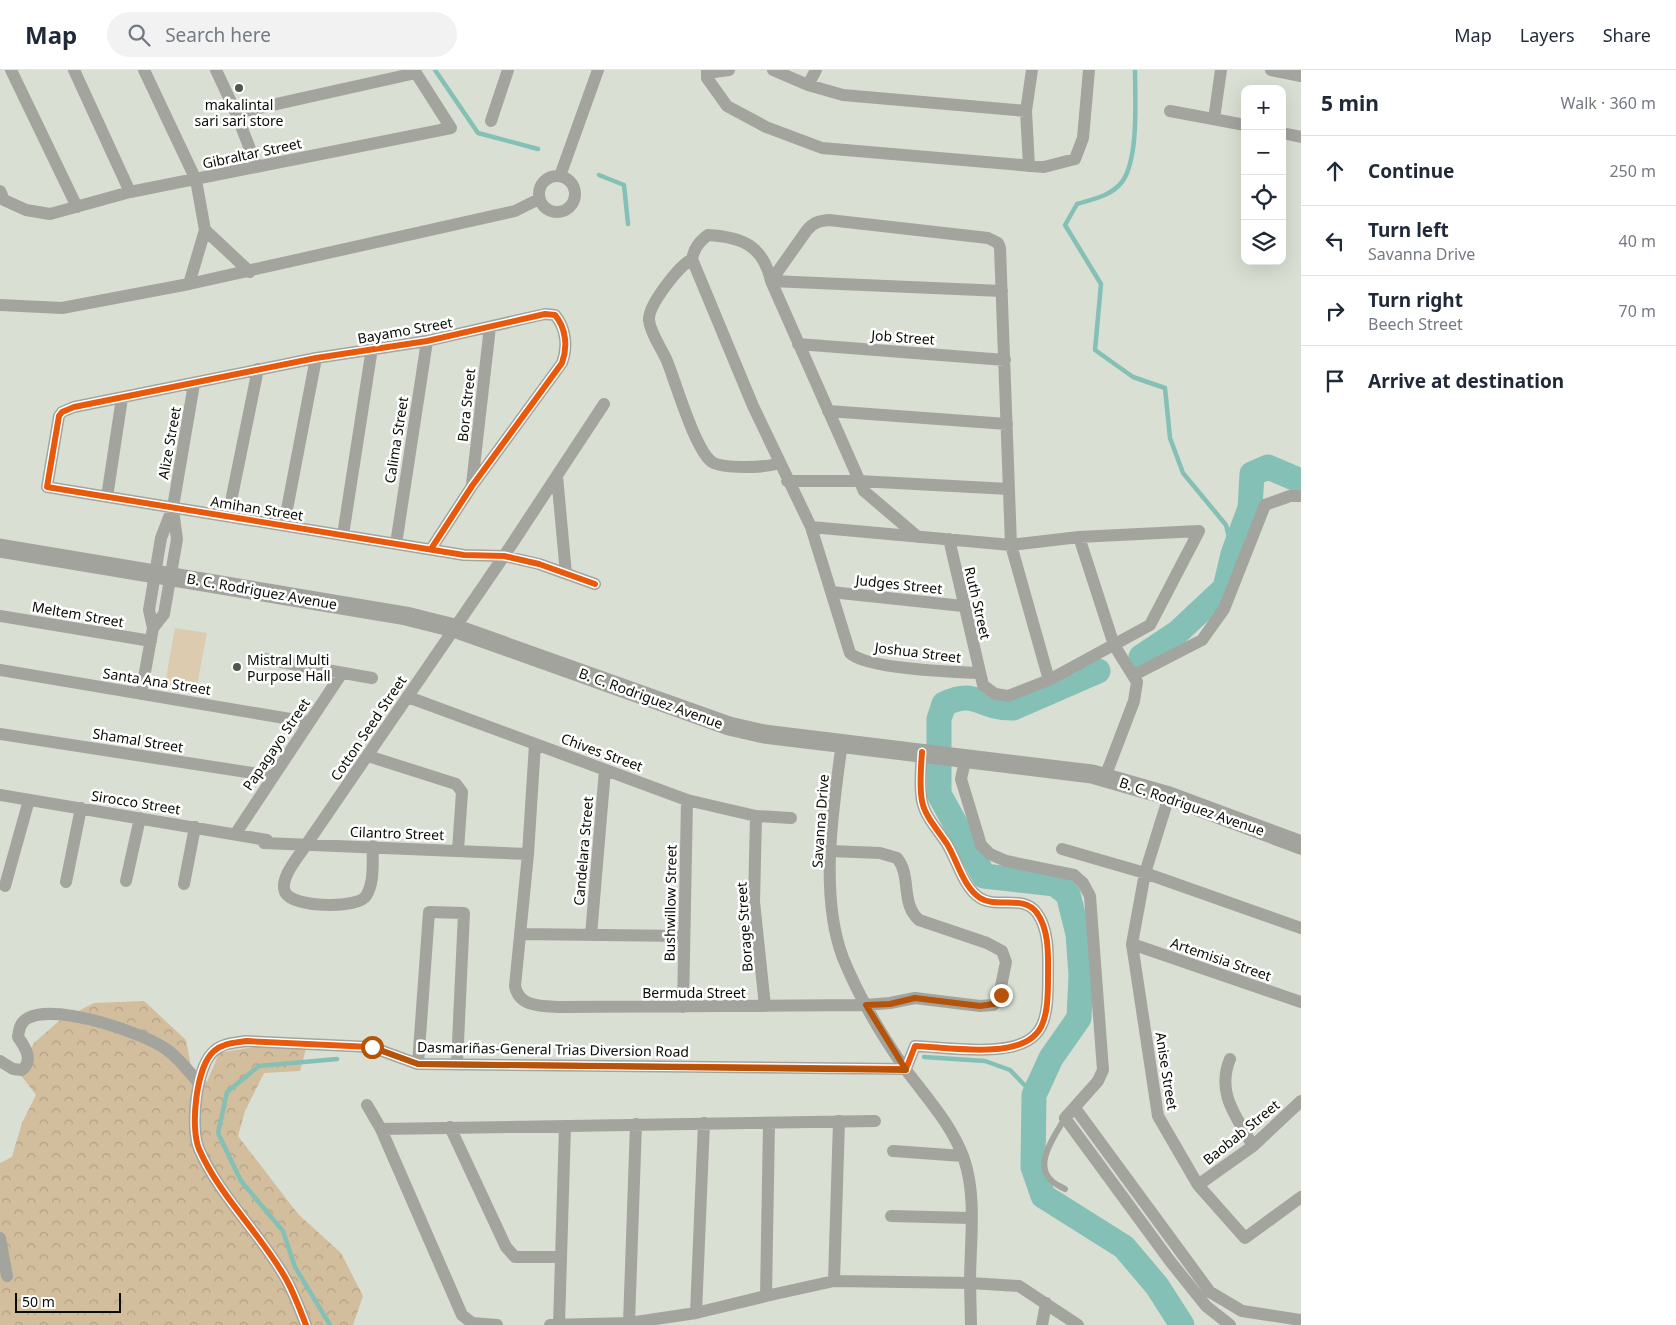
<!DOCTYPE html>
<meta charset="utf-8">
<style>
body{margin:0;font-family:"Noto Sans",sans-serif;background:#f2f2f3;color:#1f2937}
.controls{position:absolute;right:15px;top:15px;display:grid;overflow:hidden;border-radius:10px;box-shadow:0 5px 20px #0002}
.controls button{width:45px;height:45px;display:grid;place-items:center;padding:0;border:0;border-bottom:1px solid #e0e1e3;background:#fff;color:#1f2937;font:25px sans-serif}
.scale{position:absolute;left:15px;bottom:12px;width:106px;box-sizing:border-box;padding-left:5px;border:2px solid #090d05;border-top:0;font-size:14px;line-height:18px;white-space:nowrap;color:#090d05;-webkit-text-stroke:4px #fff;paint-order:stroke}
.stop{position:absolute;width:15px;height:15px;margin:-11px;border:4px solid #b45309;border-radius:50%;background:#fff}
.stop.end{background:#b45309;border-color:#fff;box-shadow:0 1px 5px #0008}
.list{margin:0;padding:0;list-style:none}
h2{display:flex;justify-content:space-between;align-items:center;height:65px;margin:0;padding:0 20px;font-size:21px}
h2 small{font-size:16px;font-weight:400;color:#747a83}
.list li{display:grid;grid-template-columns:32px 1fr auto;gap:15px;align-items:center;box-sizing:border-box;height:70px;padding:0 20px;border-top:1px solid #e0e1e3}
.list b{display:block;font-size:19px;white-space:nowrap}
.list p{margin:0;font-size:16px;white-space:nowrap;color:#747a83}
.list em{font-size:16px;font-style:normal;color:#747a83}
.icon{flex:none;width:28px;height:28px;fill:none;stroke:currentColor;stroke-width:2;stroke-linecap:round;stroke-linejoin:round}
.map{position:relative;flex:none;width:1301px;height:1255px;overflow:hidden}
header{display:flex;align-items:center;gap:30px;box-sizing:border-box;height:70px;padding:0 25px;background:#fff;border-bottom:1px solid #e0e1e3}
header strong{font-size:24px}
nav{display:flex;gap:28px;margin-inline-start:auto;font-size:18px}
.search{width:350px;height:45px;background:#f2f2f3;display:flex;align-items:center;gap:12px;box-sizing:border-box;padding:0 18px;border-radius:28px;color:#747a83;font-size:19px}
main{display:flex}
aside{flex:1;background:#fff}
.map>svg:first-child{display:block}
</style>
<header>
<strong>Map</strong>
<div class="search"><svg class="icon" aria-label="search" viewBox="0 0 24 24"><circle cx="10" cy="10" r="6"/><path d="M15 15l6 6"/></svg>Search here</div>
<nav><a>Map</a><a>Layers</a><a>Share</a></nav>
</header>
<main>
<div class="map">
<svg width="1301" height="1255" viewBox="0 0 1301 1255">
<defs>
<pattern id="forest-crowns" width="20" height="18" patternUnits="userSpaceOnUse" patternTransform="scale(1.25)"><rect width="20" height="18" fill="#d2bd9d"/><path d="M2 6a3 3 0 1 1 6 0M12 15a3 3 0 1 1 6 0" fill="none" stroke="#b3a186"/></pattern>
</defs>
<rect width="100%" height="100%" fill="#d9dfd2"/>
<path fill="url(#forest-crowns)" d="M144,931L186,970L192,1001L207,1012L219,983L264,975H307L300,1001L264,1003L245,1041L238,1066L298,1144L341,1183L363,1226L353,1255H0V1093L12,1087L22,1053L36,1025L17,1000L34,973L59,951L94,933Z"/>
<path fill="#dccbae" d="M175,558L207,563L196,620L165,614Z"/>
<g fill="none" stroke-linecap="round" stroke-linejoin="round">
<path stroke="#84c0b6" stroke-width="4.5" d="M435,0L478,63L538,79
M1135,0C1135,29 1139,89 1122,112C1111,126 1093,129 1077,134L1065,155L1101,214L1095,280L1133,307L1165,318L1170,368L1183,403L1226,455L1233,484
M599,105L624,115L628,154
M924,987L985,991L1010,1000L1034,1025
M330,1255L295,1197L283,1161L241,1111L218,1063L227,1022L259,996L337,989"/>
<path stroke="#84c0b6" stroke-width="25" d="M1141,587L1177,563L1225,518L1233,484L1250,438L1252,404L1268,397L1301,411
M1098,601L1013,638C980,639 977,618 944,634L939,649V724L984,806L1055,814L1068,824L1078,864L1081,905L1079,948L1051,988L1034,1025L1033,1097L1043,1126L1124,1177L1157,1216L1182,1255"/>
<path stroke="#a4a49f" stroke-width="6" d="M1065,1119C1060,1116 1054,1114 1051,1110C1033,1094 1056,1064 1065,1048"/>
<path stroke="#a4a49f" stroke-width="12" d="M11,0L77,137
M74,0L130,122
M144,0L196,110L205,160L250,202
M216,0L236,43L257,97
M707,0V8L727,36L766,57L822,78L1044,97L1075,89L1083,68L1089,0
M773,0L808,15L843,25L1026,41
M1271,0L1301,6
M707,3L729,0
M808,15L816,0
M1170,41L1245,55
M236,43L416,3
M1214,49L1221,0
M491,51L508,0
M1282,63L1301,67
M1029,96L1026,41L1032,0
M539 124a18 18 0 1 1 36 0a18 18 0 1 1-36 0Z
M560,106L598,0
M0,121L4,130L26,140L50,144L130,122L451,58L414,0
M692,189C679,196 648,235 649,250C650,263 662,279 667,291C676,313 695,380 712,392C723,399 766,398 779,393
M771,211L807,160C814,152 819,151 829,150L988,168L998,173L1000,178L1011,475L811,457
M771,211C763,176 743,167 708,165C699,172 694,178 692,189L753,336L811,457L850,583C866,599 954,602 979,603
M189,214L515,141L539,129
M0,235L62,238L189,214L205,160
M798,274L1005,290
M828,341L1007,354
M557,406L566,504
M787,411H859L1009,419
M472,414L490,257
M107,427L122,328
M228,446L258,299
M284,455L316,288
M343,465L372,278
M918,467L864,421L771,211L1002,221
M1079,467L1114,575L1137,612L1134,631L1105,707
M949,469L983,615L995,624L1008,626L1049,610L1150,555L1199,461
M396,474L427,271
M431,479L472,416L562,293C568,277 566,258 555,245L545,244L427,271L316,288L74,337L62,342L59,346L47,417L464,485L504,486L539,494L595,514
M831,522L963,536
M0,546L151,571
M153,558L164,544L177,469L173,440
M264,589L372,608
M0,600L308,652
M1134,605L1202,570L1224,539L1265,435L1290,426H1301
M1049,610L1011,475L1079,467L1199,461
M141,624L153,558L149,540L161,468L173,437L194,314
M408,627L687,730L756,746L791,748
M0,664L272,706
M535,674L528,784L515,916C519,938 543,936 561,937L866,935L890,933L915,928L980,936L993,935L998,931L1006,892L1002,881L987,873L919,850C900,833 912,806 897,788L880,783L830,781
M368,686L456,714L462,722L458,780
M966,687L961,709L981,775L990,784L1006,791L1074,805L1083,813L1090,826L1103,1000L1098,1011L1065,1048L1170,1191L1206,1236L1230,1255
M0,725L267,770
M1169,726L1145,803L1132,874L1158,1046L1198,1115L1245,1168L1301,1127
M756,746L754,832L765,936
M236,763L342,603
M264,773L528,784
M373,776C372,791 375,812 366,826C358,839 292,838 285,822C279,808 299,786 306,775L504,486L604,334
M1062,779L1145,803L1301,858
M126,811L140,748
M66,812L81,738
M184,814L195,757
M5,816L29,730
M520,864L684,866
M591,865L605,700
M1132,874L1301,932
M683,937L687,730
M1230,989C1216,1023 1236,1046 1253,1076
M0,991L13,999L22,1000C34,990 25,977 18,967C19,960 20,952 28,948C56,933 147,963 170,982C181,991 190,1003 199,1013
M418,994L429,842L464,843L457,994
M367,1035L381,1059L462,1245L472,1253L497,1255
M1075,1038L1210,1222L1242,1241L1301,1250
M450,1057L506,1177L515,1187H561
M381,1059L875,1051
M893,1081L963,1086
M1198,1115L1253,1076L1301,1031
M891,1146L970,1148
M0,1168L7,1206
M834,1211L970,1213C970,1173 977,1127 964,1089C952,1055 927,1028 906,1000C882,966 859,927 843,888C819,825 833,738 842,673
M766,1226L834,1211L839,1051
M696,1243L704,1053
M629,1253L636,1054
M306,1255C300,1240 294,1223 286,1209C261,1164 220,1127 199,1079C190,1058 196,996 214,981C223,973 235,973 246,971L371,977L418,994L906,999L915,976C947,977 1014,989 1036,964C1048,952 1048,925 1048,909C1048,888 1050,861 1037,843C1023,824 997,839 980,828C963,817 957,790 947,774C938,760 925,747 922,731C919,715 921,698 922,682
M550,1255L629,1253L696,1243L766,1226L769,1053
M559,1255L565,1056
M971,1255L970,1213L1019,1216L1078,1255
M1042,1255L1046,1233"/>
<path stroke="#a2a39c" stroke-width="19" d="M0,478L406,546L454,558L729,656L764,664L1092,704L1169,726L1301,775"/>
<g stroke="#fff" stroke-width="9">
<path id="cycleway" d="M431,479L472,416L562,293C568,277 566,258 555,245L545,244L427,271L316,288L74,337L62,342L59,346L47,417L464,485L504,486L539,494L595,514
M306,1255C300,1240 294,1223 286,1209C261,1164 220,1127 199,1079C190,1058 196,996 214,981C223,973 235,973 246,971L371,977L418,994L906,999L915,976C947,977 1014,989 1036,964C1048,952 1048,925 1048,909C1048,888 1050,861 1037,843C1023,824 997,839 980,828C963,817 957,790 947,774C938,760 925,747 922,731C919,715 921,698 922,682"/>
</g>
<use href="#cycleway" stroke="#e8590c" stroke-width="6"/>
</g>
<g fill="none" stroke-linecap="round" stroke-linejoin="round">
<path stroke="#b45309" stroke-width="6" d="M372,977L418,994L906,1000L866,935L890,934L915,928L980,936L994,934L998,931L1001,925"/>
</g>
<g fill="#52564d" stroke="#fff" stroke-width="2">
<circle cx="239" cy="18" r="5"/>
<circle cx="237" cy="597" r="5"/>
</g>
<g text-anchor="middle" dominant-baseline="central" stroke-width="5" stroke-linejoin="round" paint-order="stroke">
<g font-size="14" fill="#090d05" stroke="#fff">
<text x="239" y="34">makalintal<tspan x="239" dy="16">sari sari store</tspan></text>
<text x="247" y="589" text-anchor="start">Mistral Multi<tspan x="247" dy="16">Purpose Hall</tspan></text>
</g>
<g font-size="14" fill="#090d05" stroke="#fff">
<text transform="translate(252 83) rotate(-12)">Gibraltar Street</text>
<text transform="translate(405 260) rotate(-10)">Bayamo Street</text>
<text transform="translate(903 267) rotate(4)">Job Street</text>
<text transform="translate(466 335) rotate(-84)">Bora Street</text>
<text transform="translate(396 370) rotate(-81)">Calima Street</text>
<text transform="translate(169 373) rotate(-80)">Alize Street</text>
<text transform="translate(257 438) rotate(9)">Amihan Street</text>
<text transform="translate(899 514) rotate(6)">Judges Street</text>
<text transform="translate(262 521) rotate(10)">B. C. Rodriguez Avenue</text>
<text transform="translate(978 533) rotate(77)">Ruth Street</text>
<text transform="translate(78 544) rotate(10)">Meltem Street</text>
<text transform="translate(918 582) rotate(7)">Joshua Street</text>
<text transform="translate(157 611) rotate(9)">Santa Ana Street</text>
<text transform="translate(651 628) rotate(20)">B. C. Rodriguez Avenue</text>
<text transform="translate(368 658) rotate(-56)">Cotton Seed Street</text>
<text transform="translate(138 670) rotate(9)">Shamal Street</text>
<text transform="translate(276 674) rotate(-56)">Papagayo Street</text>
<text transform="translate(602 682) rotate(20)">Chives Street</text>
<text transform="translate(136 732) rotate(9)">Sirocco Street</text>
<text transform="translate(1192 736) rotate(19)">B. C. Rodriguez Avenue</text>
<text transform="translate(820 751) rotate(-86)">Savanna Drive</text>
<text transform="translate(397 763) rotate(2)">Cilantro Street</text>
<text transform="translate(583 781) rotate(-85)">Candelara Street</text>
<text transform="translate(670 833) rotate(-89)">Bushwillow Street</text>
<text transform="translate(744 857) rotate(-94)">Borage Street</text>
<text transform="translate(1221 889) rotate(19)">Artemisia Street</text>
<text x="694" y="922">Bermuda Street</text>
<text transform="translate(553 979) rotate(1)">Dasmariñas-General Trias Diversion Road</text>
<text transform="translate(1167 1001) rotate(81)">Anise Street</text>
<text transform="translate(1241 1062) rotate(-39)">Baobab Street</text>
</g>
</g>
</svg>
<div class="controls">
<button>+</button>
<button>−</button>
<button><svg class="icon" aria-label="locate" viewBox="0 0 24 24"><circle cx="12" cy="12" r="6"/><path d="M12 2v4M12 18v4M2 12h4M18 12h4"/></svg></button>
<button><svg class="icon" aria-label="layers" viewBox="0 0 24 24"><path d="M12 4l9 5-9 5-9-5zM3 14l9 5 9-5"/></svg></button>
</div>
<div class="scale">50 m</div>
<div class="stop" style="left:372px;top:977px"></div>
<div class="stop end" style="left:1001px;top:925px"></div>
</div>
<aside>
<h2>5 min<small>Walk · 360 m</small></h2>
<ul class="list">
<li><svg class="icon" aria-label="ahead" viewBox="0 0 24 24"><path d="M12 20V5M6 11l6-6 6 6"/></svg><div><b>Continue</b></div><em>250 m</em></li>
<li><svg class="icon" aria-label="left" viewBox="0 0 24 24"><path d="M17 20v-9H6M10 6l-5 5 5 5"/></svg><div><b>Turn left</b><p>Savanna Drive</p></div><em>40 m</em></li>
<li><svg class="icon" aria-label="right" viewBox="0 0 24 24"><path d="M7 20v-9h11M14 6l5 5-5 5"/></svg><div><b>Turn right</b><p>Beech Street</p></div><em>70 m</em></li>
<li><svg class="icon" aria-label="arrive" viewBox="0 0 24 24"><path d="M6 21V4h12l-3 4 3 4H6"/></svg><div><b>Arrive at destination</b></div></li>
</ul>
</aside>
</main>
